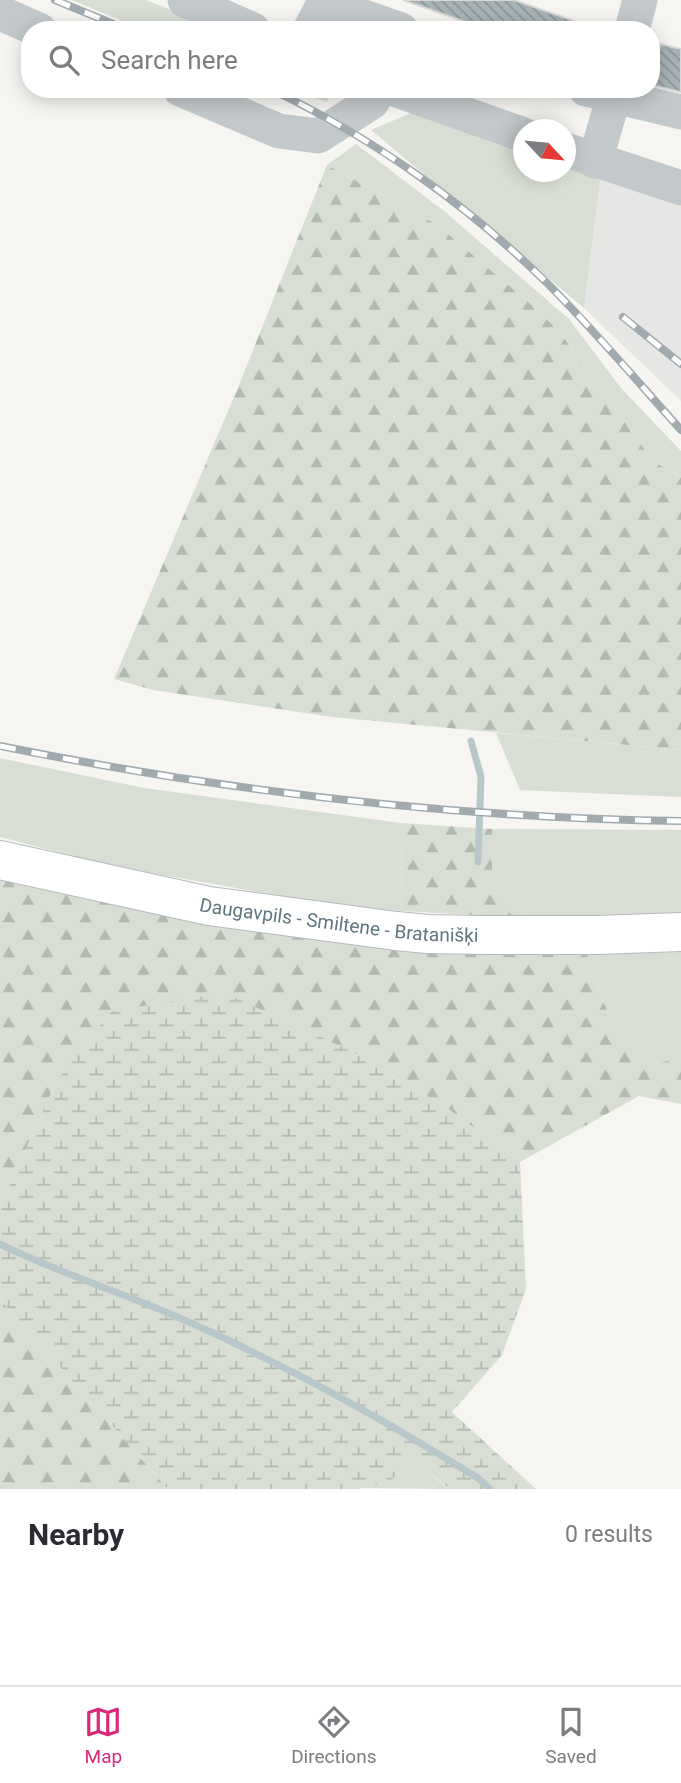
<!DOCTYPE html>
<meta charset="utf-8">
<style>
body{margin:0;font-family:Roboto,sans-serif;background:#f2f2f3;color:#2b2b33}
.compass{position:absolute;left:513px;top:119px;width:63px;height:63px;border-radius:50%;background:#fff;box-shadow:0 4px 18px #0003;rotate:116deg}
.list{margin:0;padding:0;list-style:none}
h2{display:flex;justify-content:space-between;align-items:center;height:91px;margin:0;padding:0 28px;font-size:30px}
h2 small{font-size:23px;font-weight:400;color:#7c7c81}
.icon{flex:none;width:38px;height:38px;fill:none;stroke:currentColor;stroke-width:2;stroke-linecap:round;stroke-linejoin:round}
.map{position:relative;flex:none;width:681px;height:1489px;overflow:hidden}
.search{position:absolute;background:#fff;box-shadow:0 4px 18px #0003;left:21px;right:21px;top:21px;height:77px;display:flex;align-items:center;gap:18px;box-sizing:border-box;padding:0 24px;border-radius:28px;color:#7c7c81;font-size:26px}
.sheet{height:196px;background:#fff}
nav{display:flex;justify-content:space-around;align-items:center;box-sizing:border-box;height:98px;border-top:2px solid #e1e1e2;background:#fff;font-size:19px;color:#7c7c81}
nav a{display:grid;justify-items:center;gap:4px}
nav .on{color:#db2777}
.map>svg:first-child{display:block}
</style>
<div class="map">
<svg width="681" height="1489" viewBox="0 0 681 1489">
<defs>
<pattern id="forest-firs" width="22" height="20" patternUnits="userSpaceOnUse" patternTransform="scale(1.75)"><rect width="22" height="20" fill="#d8ded3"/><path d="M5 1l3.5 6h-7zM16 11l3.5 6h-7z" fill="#b2b9b0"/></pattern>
<pattern id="wetland-marsh" width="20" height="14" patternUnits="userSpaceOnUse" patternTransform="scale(1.75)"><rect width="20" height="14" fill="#d8ded3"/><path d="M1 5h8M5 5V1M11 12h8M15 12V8" fill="none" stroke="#b2b9b0"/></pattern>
<pattern id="building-back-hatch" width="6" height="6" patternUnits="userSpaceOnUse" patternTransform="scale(1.75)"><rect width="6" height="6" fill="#a7b3b6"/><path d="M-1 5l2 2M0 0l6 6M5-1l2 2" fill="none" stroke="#8b9699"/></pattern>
</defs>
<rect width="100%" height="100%" fill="#f6f5f2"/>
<path fill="#e6e7e5" d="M601,174L681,199V401L584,308Z"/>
<path fill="#d8ded3" d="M72,0H146L222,30H144Z
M292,89H332V90L327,102Z
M411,113L523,149L524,172H566V163L601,174L584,308L371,130Z
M356,144L444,211L569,319L621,388L681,451V478L653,461L559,331L533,306L436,224L327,165Z
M496,733L681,750V797L520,790Z
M0,758L144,788L401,823L402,911L349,908L112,866L0,837Z
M492,829L681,830V917L530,918L492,875Z
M681,952V1057L655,1064C610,1040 603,999 587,954Z
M412,1457L448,1489L361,1488L389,1483Z"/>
<path fill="url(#forest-firs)" d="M327,165L436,224L533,306L559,331L653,461L681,478V750L332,717L153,690L114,679L237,390Z
M401,823L492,829V875L530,918L402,911Z
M0,873L587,954C603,999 610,1040 655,1064L681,1057V1104L639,1096L520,1162L447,1108L349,1050L56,1082L0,1207Z
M0,1299L168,1489H0Z"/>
<path fill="url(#wetland-marsh)" d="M225,993L349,1050L447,1108L520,1162L526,1289L502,1355L452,1412L536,1489H449L412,1457L389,1483L358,1489H168L0,1299V1207L56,1082L112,1011Z"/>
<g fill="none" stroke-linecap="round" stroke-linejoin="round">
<path stroke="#b8c8ca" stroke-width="7" d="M471,741L481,777L478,862
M0,1244C54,1271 112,1289 168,1313C276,1359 378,1416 478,1478L490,1489"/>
</g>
<path fill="url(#building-back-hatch)" stroke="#d7d7d5" stroke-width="2" d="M403,0H514L600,30H489Z
M660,44L681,49V92L651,85Z"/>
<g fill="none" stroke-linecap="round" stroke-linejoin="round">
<g stroke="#b4babc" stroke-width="40">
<g id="major">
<path id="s1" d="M0,860L209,906L396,931L428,934L483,935H598L681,932"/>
</g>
</g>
<path stroke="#c3c8ca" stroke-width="35" d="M185,0L253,30
M0,13L39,30
M310,30L324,3L401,30
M632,30L640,0
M180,89L279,131L318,136L372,102L379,89
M394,89L524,135
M586,89L681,112
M566,150L681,188
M595,161L616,89"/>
<use href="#major" stroke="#fff" stroke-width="38"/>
<g stroke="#a1aaae" stroke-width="8">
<path id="rail" d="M55,0L128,30
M270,89C372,137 468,205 548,284C594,330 637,381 681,430
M623,317L681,364
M0,746C224,791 452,818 681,821"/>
</g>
<use href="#rail" stroke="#fff" stroke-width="5" stroke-dasharray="16" stroke-linecap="butt"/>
</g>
<g text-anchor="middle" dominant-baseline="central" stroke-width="7" stroke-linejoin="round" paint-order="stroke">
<g font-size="19" fill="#5f767f" stroke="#fff">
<text stroke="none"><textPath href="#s1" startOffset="345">Daugavpils - Smiltene - Bratanišķi</textPath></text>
</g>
</g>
</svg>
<svg class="compass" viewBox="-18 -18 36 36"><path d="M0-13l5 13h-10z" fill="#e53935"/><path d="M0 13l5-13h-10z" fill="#7c7c81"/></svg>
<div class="search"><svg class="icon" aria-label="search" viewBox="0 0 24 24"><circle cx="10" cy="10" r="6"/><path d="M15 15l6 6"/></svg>Search here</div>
</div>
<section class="sheet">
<h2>Nearby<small>0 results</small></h2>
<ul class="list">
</ul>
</section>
<nav>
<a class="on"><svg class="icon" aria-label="map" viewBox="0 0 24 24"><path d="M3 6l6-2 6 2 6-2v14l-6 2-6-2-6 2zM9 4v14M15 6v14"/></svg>Map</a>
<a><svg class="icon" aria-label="directions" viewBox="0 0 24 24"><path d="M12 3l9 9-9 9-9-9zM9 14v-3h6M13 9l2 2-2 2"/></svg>Directions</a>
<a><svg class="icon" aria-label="saved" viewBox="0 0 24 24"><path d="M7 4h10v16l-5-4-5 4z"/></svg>Saved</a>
</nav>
